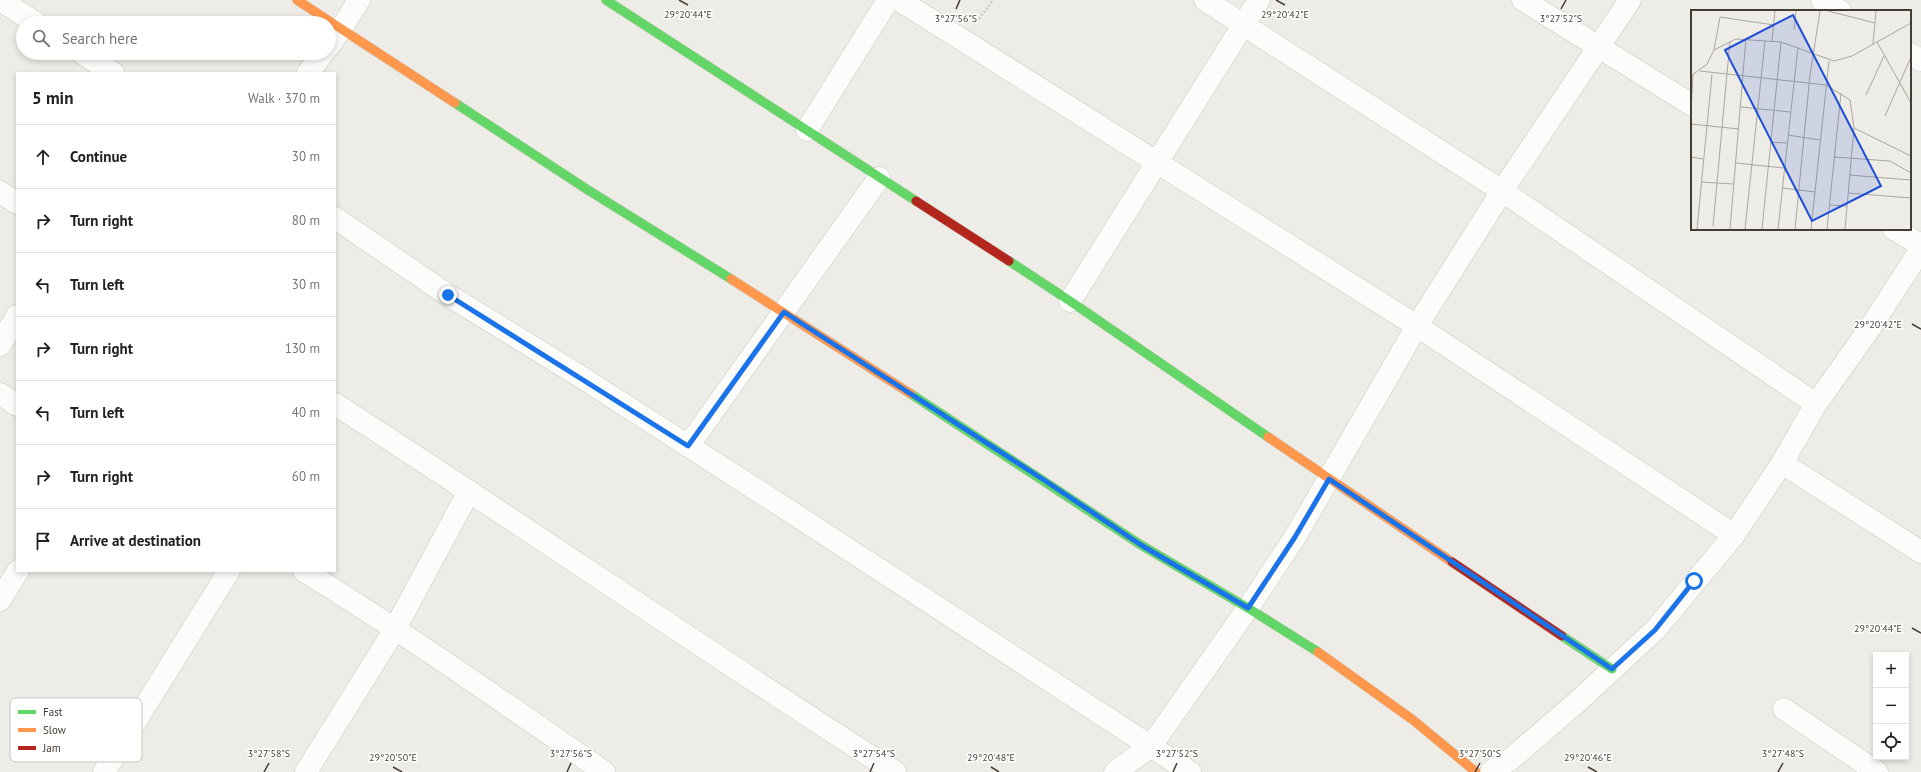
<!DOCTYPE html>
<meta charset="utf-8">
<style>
body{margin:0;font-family:"PT Sans",sans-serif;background:#f2f2f2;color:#202124}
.controls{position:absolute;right:12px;bottom:12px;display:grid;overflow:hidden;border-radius:0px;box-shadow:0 2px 6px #0003}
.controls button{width:36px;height:36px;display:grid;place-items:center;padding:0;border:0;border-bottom:1px solid #e0e0e0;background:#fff;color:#202124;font:20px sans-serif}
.stop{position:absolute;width:12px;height:12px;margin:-9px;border:3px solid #1a73e8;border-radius:50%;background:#fff}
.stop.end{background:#1a73e8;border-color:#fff;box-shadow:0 1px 4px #0008}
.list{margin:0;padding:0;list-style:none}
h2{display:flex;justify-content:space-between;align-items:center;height:52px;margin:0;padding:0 16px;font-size:17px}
h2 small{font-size:13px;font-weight:400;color:#757577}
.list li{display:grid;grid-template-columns:26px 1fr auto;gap:12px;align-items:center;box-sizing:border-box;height:64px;padding:0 16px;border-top:1px solid #e0e0e0}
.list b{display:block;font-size:15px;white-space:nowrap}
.list em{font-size:13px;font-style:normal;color:#757577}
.icon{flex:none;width:22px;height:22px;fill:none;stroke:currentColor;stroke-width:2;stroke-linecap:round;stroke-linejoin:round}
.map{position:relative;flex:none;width:1921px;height:772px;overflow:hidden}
.search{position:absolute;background:#fff;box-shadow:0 2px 6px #0003;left:16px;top:16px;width:320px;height:44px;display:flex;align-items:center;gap:10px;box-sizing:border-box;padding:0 14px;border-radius:22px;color:#757577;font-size:15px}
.panel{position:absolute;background:#fff;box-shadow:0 2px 6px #0003;left:16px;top:72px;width:320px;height:500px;border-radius:0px}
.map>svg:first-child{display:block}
</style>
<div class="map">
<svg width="1921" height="772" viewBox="0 0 1921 772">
<rect width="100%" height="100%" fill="#eeece6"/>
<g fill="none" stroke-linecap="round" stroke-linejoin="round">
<g stroke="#cbc8c2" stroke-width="23">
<path id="street" d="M0,0L36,23
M899,0L1417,326L1734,535
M1205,0L1502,191L1816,404
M1523,0L1692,105
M1822,0L1840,11
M329,46L341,29L359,0
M82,53L113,73
M1910,54L1921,60
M308,73L323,53
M807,130L888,0
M0,192L17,203
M335,218L448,295L578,375L791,512L1190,772
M1894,229L1921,245
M1070,301L1259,0
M0,345L17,316
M0,394L17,405
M335,404C523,525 707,652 895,772
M688,446L879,178
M1782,463L1921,552
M304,571C406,634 505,703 604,772
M0,600L18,571
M1784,709L1877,772
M104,772L229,571
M306,772L395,629L469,491
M1115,772L1151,746L1248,608L1295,537L1417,326L1502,191L1630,0
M1491,772L1512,758L1576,703L1655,630L1734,535L1782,463L1816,404L1870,328L1921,249"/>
</g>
<g stroke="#cec9bd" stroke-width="10">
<path id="fast" d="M606,0L916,201
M455,103L588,190L731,279
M1009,261L1070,301L1268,437
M911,394L1141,545L1248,608L1318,652
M1562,636L1612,669"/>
</g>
<g stroke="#cec9bd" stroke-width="10">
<path id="slow" d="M297,0L455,103
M731,279L911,394
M1268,437L1452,562
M1318,652L1413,720L1476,772"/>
</g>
<g stroke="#cec9bd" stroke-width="10">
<path id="jam" d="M916,201L1009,261
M1452,562L1562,636"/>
</g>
<path stroke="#cdcac5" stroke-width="2.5" stroke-dasharray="2 2" stroke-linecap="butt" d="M979,19L993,0"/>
<use href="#street" stroke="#fcfcfb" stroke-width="22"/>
<use href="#fast" stroke="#63d668" stroke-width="9"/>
<use href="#slow" stroke="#ff974d" stroke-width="9"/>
<use href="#jam" stroke="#b3261e" stroke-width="9"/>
</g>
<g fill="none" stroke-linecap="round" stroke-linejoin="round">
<path stroke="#1a73e8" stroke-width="5" d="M448,295L688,446L784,312L1044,480L1141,545L1248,608L1295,537L1329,479L1612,669L1655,630L1694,581"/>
</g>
<path fill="none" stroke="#443d33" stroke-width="1.5" d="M679,0L688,5M1276,0L1285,5M956,9L960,0M1561,9L1566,0M1912,324L1921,329M1912,628L1921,633M393,767L402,772M991,767L999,772M1588,767L1597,772M264,772L269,763M567,772L571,763M870,772L874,763M1173,772L1177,763M1475,772L1480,763M1778,772L1783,763"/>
<g transform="translate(1691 10)">
<rect width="220" height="220" fill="#eeece6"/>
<path fill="none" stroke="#aaa69e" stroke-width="1" d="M137,1L184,13M103,20L105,1M81,31L84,1M186,32L220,93M182,34L185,1M23,40L29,7L83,15M9,61L135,75L159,90L163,118L154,219M0,66L16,54L23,40L45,29L90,32L143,51L161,46L220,13M175,85L193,46M50,97L99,102M0,101L2,65M194,106L220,47M0,114L48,119M163,118L220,146M97,125L129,130M80,132L96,133M0,147L12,149M143,147L199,151L220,163M45,153L93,158M158,165L220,170M10,172L42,174M91,178L124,182M157,183L220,188M139,195L156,196M22,216L39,31M6,219L21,64M39,219L55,28M54,219L74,31M71,219L90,32M87,219L107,37M104,219L119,65L129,1M120,219L138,51M136,219L150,83"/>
<path fill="#1d4ed8" fill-opacity="0.15" stroke="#1d4ed8" stroke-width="2" d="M102,5L190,176L121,211L34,40Z"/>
<rect width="220" height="220" fill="none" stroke="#443d33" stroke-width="2"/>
</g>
<rect x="10" y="698" width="132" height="64" rx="6" fill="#fff" stroke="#c7c5c2" stroke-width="1"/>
<rect x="18" y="710" width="18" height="4" fill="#63d668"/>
<rect x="18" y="728" width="18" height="4" fill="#ff974d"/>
<rect x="18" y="746" width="18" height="4" fill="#b3261e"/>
<g font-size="11" fill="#443d33">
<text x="43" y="716">Fast</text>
<text x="43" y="734">Slow</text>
<text x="43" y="752">Jam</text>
</g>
<g font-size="10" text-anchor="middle" fill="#443d33" stroke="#fff" stroke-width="3" stroke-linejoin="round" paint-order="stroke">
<text x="688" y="18">29°20'44"E</text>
<text x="1285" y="18">29°20'42"E</text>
<text x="956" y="22">3°27'56"S</text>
<text x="1561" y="22">3°27'52"S</text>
<text x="1878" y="328">29°20'42"E</text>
<text x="1878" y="632">29°20'44"E</text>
<text x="269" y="757">3°27'58"S</text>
<text x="571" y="757">3°27'56"S</text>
<text x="874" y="757">3°27'54"S</text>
<text x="1177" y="757">3°27'52"S</text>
<text x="1480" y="757">3°27'50"S</text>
<text x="1783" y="757">3°27'48"S</text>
<text x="393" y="761">29°20'50"E</text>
<text x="991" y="761">29°20'48"E</text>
<text x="1588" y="761">29°20'46"E</text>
</g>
</svg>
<div class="controls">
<button>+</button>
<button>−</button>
<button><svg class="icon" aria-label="locate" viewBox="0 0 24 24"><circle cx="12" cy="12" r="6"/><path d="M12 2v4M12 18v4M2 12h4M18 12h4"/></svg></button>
</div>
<div class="stop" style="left:1694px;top:581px"></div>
<div class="stop end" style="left:448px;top:295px"></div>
<div class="search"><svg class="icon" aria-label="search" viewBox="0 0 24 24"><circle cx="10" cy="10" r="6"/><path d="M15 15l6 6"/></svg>Search here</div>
<section class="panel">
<h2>5 min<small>Walk · 370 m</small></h2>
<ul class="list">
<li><svg class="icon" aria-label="ahead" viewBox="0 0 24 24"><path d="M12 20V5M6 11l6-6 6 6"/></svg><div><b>Continue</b></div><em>30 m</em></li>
<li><svg class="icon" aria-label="right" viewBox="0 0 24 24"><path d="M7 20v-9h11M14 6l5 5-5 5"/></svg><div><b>Turn right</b></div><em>80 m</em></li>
<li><svg class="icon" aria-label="left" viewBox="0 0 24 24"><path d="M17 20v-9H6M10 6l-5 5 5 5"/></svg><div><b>Turn left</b></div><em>30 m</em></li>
<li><svg class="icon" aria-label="right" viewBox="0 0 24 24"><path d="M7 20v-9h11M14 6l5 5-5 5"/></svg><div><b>Turn right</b></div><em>130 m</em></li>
<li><svg class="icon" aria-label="left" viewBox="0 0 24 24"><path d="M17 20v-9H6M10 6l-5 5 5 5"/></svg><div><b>Turn left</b></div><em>40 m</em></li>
<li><svg class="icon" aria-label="right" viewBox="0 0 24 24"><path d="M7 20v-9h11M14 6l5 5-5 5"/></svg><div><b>Turn right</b></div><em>60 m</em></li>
<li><svg class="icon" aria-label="arrive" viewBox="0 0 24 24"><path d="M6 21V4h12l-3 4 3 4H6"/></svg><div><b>Arrive at destination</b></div></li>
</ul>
</section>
</div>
